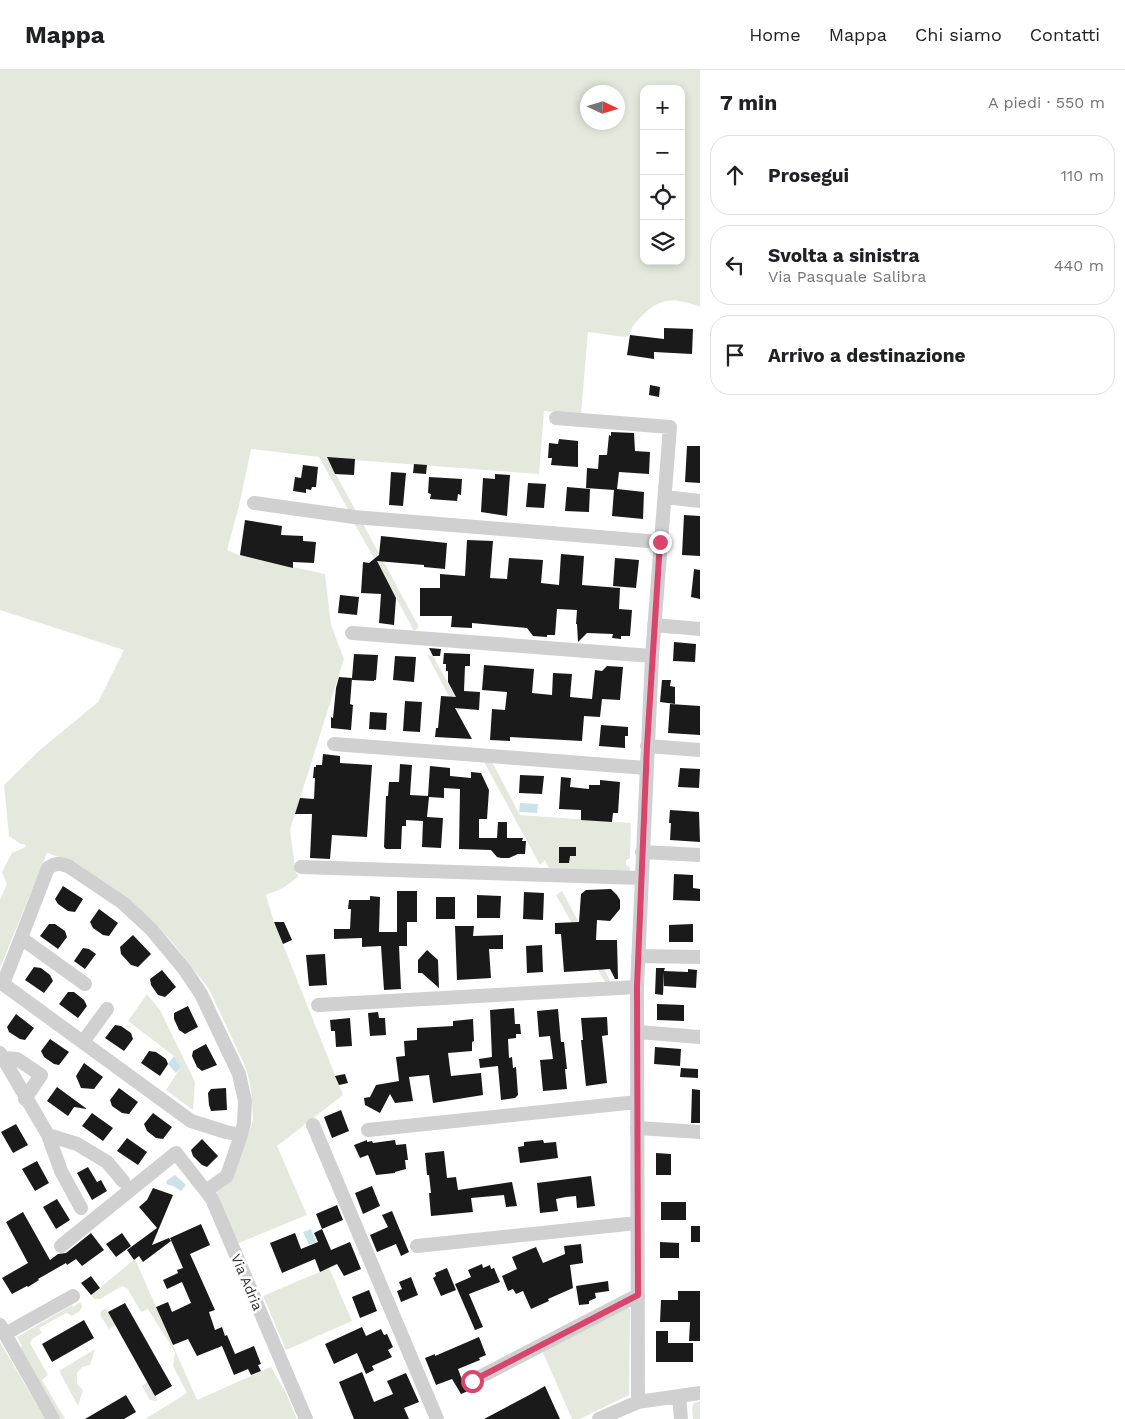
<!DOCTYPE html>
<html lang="it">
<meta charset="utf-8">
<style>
body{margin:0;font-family:"Work Sans",sans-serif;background:#f2f2f2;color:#202124}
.controls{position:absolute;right:15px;top:15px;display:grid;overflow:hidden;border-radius:10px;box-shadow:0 2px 8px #0003}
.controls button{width:45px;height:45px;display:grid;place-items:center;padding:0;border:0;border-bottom:1px solid #e0e0e0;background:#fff;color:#202124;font:25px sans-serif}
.compass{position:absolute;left:580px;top:15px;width:45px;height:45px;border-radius:50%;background:#fff;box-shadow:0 2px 8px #0003;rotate:94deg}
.stop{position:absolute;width:15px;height:15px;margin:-11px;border:4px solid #d9466d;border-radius:50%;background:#fff}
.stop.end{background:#d9466d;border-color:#fff;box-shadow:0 1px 5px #0008}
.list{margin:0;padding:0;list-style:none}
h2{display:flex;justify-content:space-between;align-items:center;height:65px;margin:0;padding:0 20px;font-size:21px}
h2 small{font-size:16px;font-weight:400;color:#757577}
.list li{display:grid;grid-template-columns:32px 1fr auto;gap:15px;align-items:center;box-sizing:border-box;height:80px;margin:0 10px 10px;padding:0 10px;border:1px solid #e0e0e0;border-radius:20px}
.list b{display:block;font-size:19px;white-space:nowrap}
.list p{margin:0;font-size:16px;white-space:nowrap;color:#757577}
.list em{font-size:16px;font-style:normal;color:#757577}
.icon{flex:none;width:28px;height:28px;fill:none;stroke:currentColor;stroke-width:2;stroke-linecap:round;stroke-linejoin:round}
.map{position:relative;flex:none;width:700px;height:1349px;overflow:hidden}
header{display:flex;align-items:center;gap:30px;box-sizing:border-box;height:70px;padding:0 25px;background:#fff;border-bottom:1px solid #e0e0e0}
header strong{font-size:24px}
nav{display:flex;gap:28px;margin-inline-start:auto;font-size:18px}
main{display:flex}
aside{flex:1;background:#fff}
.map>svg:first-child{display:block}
</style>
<header>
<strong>Mappa</strong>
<nav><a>Home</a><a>Mappa</a><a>Chi siamo</a><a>Contatti</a></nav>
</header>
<main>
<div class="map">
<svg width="700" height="1349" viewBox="0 0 700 1349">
<rect width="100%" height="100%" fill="#fff"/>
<path fill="#e5e9dd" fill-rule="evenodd" d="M0,0H700V237C675,227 659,227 640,248C634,254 631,257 630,265L625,267L588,262L581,344L544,341L539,404L327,388L356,441H349L319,387L251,379L239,436L227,480L238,485L325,504L331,555L344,589L290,760L296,804H298V807L283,818L266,825L274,852L343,1025L277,1076L307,1145L239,1173L233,1167L216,1123L233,1110L253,1050L251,1019L246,998L209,919L172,872L155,853L126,827L75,793L47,783L0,898V830L7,814L2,802L12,783L26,777L25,774H21L9,766L4,715L40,680L98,632L124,580L0,540ZM644,19H681V191H644ZM588,22H618V52H588Z
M354,453L363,454L419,557L414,561L386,509Z
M427,585L433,586L462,639L457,641Z
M484,692H492L520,745L631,753L630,788L626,790V795L630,797L629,803L549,798L545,790L540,795Z
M562,821L611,912H605L556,825Z
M147,924L160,940L195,1012L193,1040L166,1020L181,997L174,986L128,951Z
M135,1189L197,1330L271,1297L286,1323L297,1349H145L187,1323L173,1296L175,1282L148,1239L141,1242L127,1218L122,1216L100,1229H94L91,1225Z
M329,1198L352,1251L286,1280L263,1226Z
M80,1232L82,1236L80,1241L72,1246L66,1243L39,1258L42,1263L32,1269L30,1273L48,1305L42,1310L65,1349H61L20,1277L22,1276L17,1267L72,1235L73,1237Z
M626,1237L630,1239L629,1325L580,1349H572L541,1278Z
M106,1238L116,1255L109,1259L100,1245L101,1241Z
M0,1272L45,1349H0Z
M95,1279L90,1295L82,1297L77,1303V1314L83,1320L78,1336L59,1301Z
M148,1312L158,1330L155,1331L150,1330L142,1316Z
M700,1331V1349H693L692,1337L694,1333Z"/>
<path fill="#cbe2e8" d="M520,733L538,734L537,743L519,742Z
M174,986L181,997L176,1003L168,994Z
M175,1105L186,1115L181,1121L173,1116L166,1114L167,1110Z
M311,1159L316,1172L309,1175L303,1162Z"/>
<path fill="#1a1a1a" d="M664,258L693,259L692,284L654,282V289L627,285L630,265L664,269Z
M650,315L660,317L659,327L649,325Z
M611,362L634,363L635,381L650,382L649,404L619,402L617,419L644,422L643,449L612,446L614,420L586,418L587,398L598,399L599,385H607L609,365L611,366Z
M559,369L578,371V397L551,395L552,388H548L549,373L558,374Z
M687,376H700V413L685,412Z
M327,387L355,389L354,405L335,404Z
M414,394L427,395L426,404L413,403Z
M303,395L318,397L316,417H312L311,420L306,419V423L293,421L295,407L301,408Z
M391,402L406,403L403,436L389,435Z
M495,404L510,405L507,446L481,442L483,408L495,409Z
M429,407L462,409L461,425L458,424L457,431L430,429L431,424L428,423Z
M528,413L546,414L544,438L526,437Z
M567,417L590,419L589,442L565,441Z
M684,445L700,446V486L682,485Z
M245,450L282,456L281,465L303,466V471L316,472L314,493L293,492V498L240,485Z
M381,466L447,473L445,499L424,497V495L377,491L396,528L394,555L379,553L381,524L361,523L363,492L369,493L379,485Z
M467,470L493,471L490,508L507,509L509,488L543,490L541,513L559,515L561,484L584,486L582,515L620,518L619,539L632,540L630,566H621V569L612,568L613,564L587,563L578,572L577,554H576L577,540L557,539L555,565H547V567L533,566L527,558L472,553V558L451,557L452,546H420V518H440V504L465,506Z
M615,488L639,490L636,518L613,516Z
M694,499L700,500V529L691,527Z
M340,525L359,527L357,545L338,543Z
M674,572L696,574L695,592L673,591Z
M429,578L441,579L440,586H433Z
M444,583L470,584V596H465L464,621L480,622L479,640L455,638L472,669L435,667L436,658H438L441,626L456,627L448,612V601H446V594H443Z
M354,584L378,585L376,610H374V611L352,610V608L350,634L353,635L351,660L331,658V647L333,648L336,618L339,607L352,608Z
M395,586L416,587L414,612L393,610Z
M484,595L534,599L532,623L552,625L553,603L572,604L570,627L592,629L595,600L602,601L607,596L623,597L620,630L602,629L600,647L584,646L582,671L510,667V671L490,670L492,639L505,640L507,622L482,620Z
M662,610H671L670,616L675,617V634L660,632Z
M405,631L422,632L420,662L403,661Z
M670,634L700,636V665L668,663Z
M370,642L387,643L386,660L369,659Z
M601,655L628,657V666H625V678L599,676Z
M323,684L340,686V693L372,695L367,767L332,765L330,789L310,788L312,744H295L300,728L314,729L315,708H313L314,697H316V695H322Z
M400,694L412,695L410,725L428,726L430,696L450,698V706L471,708V702L481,703L489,720L487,749H479V768H497L498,752H507V768H523L522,771H526L525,784H518L509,788H501L497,787L491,780L459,779L460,719L444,718V728L429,727L427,747L443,748L441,778L422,777L423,751L406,750V756H402L401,779H386L384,777L386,726H388L389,712H399Z
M680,698L700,699L699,718L678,717Z
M520,705L544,706L542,724L519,723Z
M561,707L571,708L570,717L589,719V715H600V710L620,712L618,743H613L612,752L581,750V740L559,739Z
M670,740L699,742L700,772L670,770L671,753H669Z
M559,777H576V786H570L569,793H559Z
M674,804L693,805V818L700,819V831L673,830Z
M63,816L83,829L75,842L68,841L58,834L55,829Z
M611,819L617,825L620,830V839L610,851L597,850L596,870H617L618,909H615L610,899L564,902L561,864H555V853L579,852L581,824L586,820Z
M397,821H417V852H407V876H399L401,919L384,920L381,876L362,877V868L334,869V859H350L351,839H348L349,830H370V826L380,827L379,862H397Z
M524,822L544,823L543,850L523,849Z
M477,825L501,826L500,848H477Z
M436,827H455V849H436Z
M99,839L118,853L109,866L103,865L93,858L90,852Z
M274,852H284L292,870L283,874Z
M49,854H55L65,861L67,867L58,879L40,866Z
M693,854V872H669V855Z
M455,856H474L473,866L503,865V879H489L491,908L457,910Z
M133,865L151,884L138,897L131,895L121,884L120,877Z
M542,875L543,902L527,903L526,876Z
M83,878L89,879L96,884L85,899L74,891Z
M427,880L438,890L439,918L422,903H418V890Z
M325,884L327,915L309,916L306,885Z
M34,897L41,898L50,905L53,911L44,923L25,910Z
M656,898H665L664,901L688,902V899L697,900L696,918L664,916V902L663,925L655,924Z
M162,900L176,917L165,927L158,925L151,915L150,909Z
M68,922H74L84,930L87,936L78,948L59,934Z
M657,934L684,935V951L657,950Z
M188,936L198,957L185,964L179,960L174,949V943Z
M514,938L515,954H520L521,964H516V968L508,969L509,988L512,987L513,998L516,997L518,1025L515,1028L501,1030L498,996L480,998L479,989L492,987L490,940Z
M558,939L561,972H564L567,999H565L567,1019L543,1021L540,990L553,989L550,966L539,967L537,941Z
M378,942L379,948H385L386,965L370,966L368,943Z
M16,944L34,958L25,970L20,969L9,962L7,957Z
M607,947L608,965L602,966L607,1013L586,1016L581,970H583L581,948Z
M350,948L352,976L336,977L335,961H331L330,950Z
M473,949L474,971L472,972V981L448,983L451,1006L481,1003L483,1025L433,1033L429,1005L409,1007L413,1031L395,1033L390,1024L380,1043L365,1035L364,1028L370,1027L376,1015L399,1011L396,987L405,986L404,971L417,970V958L453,956V951Z
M115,955L121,956L131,963L133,969L124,981L105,968Z
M50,969L69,982L59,995L54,994L44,987L41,981Z
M206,974L217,995L202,1001L197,997L192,986L193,981Z
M655,977L681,979L680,996L654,994Z
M149,981L156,982L166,989L168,994L160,1006L141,993Z
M84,993L103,1007L94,1019L81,1018L76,1006Z
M681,998L698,999V1008L680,1007Z
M345,1004L348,1013L339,1015L335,1006Z
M57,1017L87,1039L74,1037L68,1046L47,1031Z
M119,1018L138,1032L129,1044L122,1043L112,1036L110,1030Z
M226,1018L227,1040L211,1041L209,1035L208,1023L211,1019Z
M692,1019L700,1020V1053H691Z
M341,1040L349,1061L332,1068L324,1047Z
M92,1043L113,1058L103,1071L82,1056Z
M153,1043L172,1057L163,1069L156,1068L147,1061L144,1054Z
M16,1054L28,1075L13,1083L1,1062Z
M127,1068L147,1082L138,1095L117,1081Z
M202,1069L218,1086L207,1097L202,1095L193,1086L191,1080Z
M367,1070V1072L372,1071L373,1073L395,1070L396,1075L406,1074L408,1090H405L406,1099L395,1102V1103L376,1105L368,1085L360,1088L354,1075Z
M543,1070L544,1073L556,1072L558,1088L520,1093L518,1077L524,1076V1072Z
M444,1081L447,1108L456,1107L458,1120L512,1112L517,1136L506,1137L504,1125L471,1128L473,1142L431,1146L429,1123H431L429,1105H427L425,1083Z
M656,1083L671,1084V1105H656Z
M37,1091L49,1113L35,1121L22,1099Z
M88,1097L97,1112L101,1110L107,1121L92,1130L77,1103Z
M591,1106L595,1136L577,1138L576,1126L566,1127L556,1129L558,1141L540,1143L537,1113Z
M372,1116L380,1136L363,1144L355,1123Z
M153,1118L173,1125L152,1175L169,1168L171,1171L143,1192L139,1186L134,1190L127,1180L157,1158L139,1137L147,1130Z
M57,1129L70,1150L56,1159L43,1137Z
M661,1132H686V1150H661Z
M337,1135L343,1150L322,1159L316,1144Z
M392,1141L409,1182L401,1186L396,1174L377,1182L370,1165L388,1157L382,1145Z
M23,1142L50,1190L58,1184L66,1183L91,1163L104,1180L82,1196L76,1189L67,1195L66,1193L38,1209L39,1210L28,1217L27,1216L12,1224L2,1208L28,1193L6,1152Z
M201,1154L210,1175L190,1184L215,1240L209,1242L215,1260L222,1257L225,1266L227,1265L235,1284L254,1276L261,1294L258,1295L261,1301L251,1305L248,1299L234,1305L222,1276L197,1286L188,1269L173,1275L156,1237L168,1232L172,1242L191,1233L182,1212L167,1219L163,1210L178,1203L177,1200L183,1198L170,1168Z
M691,1156H700V1172H691Z
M322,1159L331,1180L350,1172L361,1199L344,1206L337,1194L320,1202L315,1189L282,1203L270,1173L295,1163L301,1179L318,1172L314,1163Z
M122,1163L131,1176L116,1187L106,1174Z
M660,1172L679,1173V1188H660Z
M581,1174L583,1193L570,1195L573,1218L548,1229L549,1231L531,1239L523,1221L516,1224L513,1219L508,1221L502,1206L517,1199L512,1187L536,1177L543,1193L565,1184L564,1176Z
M482,1194L483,1198L490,1195L491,1199L494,1198L500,1212L469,1224L483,1257L475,1260L455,1214L471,1207L468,1200Z
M447,1198L456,1220L441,1226L433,1208L436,1206L435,1203Z
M91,1206L100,1218L91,1225L81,1213Z
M411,1207L418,1225L401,1232L397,1221L402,1219L399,1212Z
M608,1211L609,1221L595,1223L596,1228L589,1231V1234L579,1235L576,1216Z
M369,1220L377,1241L360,1248L352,1227Z
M678,1221H700V1271H689L690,1252H660L661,1230H678Z
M125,1233L172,1316L155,1326L108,1242Z
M84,1250L94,1268L52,1292L42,1274Z
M362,1257L366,1266L381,1259L384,1265L387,1264L393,1277L388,1280L392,1287L372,1296L374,1300L366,1304L357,1283L334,1294L325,1274Z
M656,1261H668V1273H693V1292H656Z
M479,1267L486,1285L479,1288L480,1290L458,1299L464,1315L468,1321L461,1324L452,1309L436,1315L425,1288L435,1284V1286Z
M362,1302L374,1332L393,1324L387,1311L406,1303L419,1332L404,1338L409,1349H354L339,1312Z
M545,1316L560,1349H484L533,1323Z
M126,1325L136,1342L124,1349H85Z"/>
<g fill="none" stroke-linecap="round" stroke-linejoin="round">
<path stroke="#d0d0d0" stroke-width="14" d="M556,348L670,357L652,586L637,917L638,1332
M665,427L700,431
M254,433L354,447L660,472
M654,555L700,559
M352,563L652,586
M334,674L646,698
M647,676L700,680
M642,782L700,785
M301,797L641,808
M21,868L85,914
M638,886L700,887
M318,935L637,917
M638,962L700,967
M83,972L107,939
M0,983L48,1065L61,1101L81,1138
M3,988L17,989L41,1005L25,1029
M313,1055L437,1349
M637,1058L700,1062
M368,1060L637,1032
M48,1065L77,1074L107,1092L123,1111
M206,1121L227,1106L241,1065L244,1053L245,1031L239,1004L201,924L185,900L151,859L123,833L68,796C60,793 55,793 48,798L3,914L191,1051L226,1062L241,1065
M61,1176L176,1083L212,1129L306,1349
M417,1176L637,1153
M0,1255L53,1349
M5,1264L73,1226
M472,1311L638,1225
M679,1326L681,1349
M599,1349L638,1332L700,1323"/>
</g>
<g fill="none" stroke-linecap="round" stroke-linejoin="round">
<path stroke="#d9466d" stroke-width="6" d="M472,1311L638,1225L637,917L647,676L660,472"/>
</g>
<g text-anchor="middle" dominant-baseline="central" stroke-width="5" stroke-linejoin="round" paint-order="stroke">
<g font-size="14" fill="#333" stroke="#fff">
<text transform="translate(247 1212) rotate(67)">Via Adria</text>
</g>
</g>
</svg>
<div class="controls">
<button>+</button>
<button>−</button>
<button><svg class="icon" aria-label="locate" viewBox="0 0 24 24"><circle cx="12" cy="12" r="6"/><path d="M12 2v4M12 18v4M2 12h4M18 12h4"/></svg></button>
<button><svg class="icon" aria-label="layers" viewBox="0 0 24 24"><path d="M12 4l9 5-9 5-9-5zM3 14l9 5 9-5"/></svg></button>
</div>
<svg class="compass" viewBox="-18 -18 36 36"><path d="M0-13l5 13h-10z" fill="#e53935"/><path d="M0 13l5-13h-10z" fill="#757577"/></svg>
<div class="stop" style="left:472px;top:1311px"></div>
<div class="stop end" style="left:660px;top:472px"></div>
</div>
<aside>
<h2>7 min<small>A piedi · 550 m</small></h2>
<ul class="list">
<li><svg class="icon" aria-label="ahead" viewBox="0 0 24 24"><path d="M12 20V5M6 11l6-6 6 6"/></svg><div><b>Prosegui</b></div><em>110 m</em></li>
<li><svg class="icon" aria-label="left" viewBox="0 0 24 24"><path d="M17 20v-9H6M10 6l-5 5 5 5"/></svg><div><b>Svolta a sinistra</b><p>Via Pasquale Salibra</p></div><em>440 m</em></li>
<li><svg class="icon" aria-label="arrive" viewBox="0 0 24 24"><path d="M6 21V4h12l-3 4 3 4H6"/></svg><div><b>Arrivo a destinazione</b></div></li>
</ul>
</aside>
</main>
